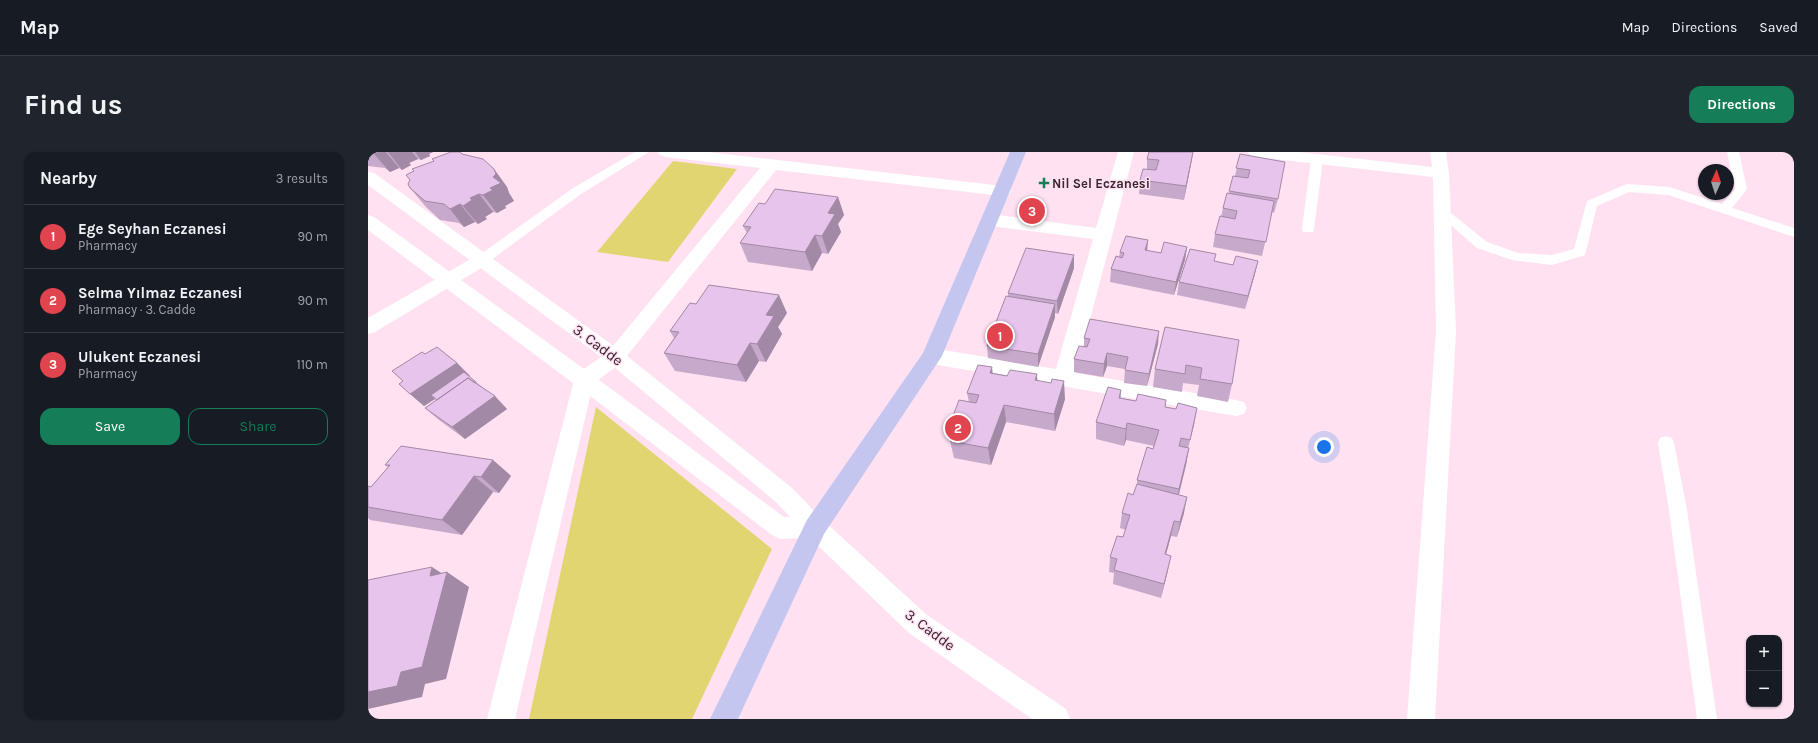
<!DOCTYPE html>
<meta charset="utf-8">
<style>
body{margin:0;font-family:Karla,sans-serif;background:#20242c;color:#f1f3f6}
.controls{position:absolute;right:12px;bottom:12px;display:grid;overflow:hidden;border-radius:8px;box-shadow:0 1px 3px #0004}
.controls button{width:36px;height:36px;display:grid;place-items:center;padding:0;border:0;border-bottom:1px solid #363941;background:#171b24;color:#f1f3f6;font:20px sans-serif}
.compass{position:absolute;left:1330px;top:12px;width:36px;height:36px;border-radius:50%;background:#171b24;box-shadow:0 1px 3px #0004;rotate:3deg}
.you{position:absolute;left:956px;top:295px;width:14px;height:14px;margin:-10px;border:3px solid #fff;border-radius:50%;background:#1a73e8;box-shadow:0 0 0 6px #1a73e833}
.badge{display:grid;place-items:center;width:26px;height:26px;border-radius:50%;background:#157d57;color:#fff;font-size:13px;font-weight:700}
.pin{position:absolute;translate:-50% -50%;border:2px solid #fff;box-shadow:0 1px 4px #0006}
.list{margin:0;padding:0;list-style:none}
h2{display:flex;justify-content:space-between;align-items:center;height:52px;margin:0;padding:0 16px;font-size:17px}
h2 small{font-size:13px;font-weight:400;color:#9ea1a6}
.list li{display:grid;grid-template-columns:26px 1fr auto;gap:12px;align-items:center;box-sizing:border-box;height:64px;padding:0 16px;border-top:1px solid #363941}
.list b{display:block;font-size:15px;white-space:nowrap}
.list p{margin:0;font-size:13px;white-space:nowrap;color:#9ea1a6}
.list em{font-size:13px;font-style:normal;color:#9ea1a6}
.actions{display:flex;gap:8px;padding:12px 16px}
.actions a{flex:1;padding:9px 0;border:1px solid #157d57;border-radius:12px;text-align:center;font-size:14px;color:#157d57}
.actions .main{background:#157d57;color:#fff}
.map{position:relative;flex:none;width:1426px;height:567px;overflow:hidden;border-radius:12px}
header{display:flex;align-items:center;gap:24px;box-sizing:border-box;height:56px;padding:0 20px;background:#171b24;border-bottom:1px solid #363941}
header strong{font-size:19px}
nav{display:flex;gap:22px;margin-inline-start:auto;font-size:14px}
.intro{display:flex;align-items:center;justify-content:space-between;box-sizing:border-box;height:96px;padding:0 24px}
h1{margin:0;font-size:28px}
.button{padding:10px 18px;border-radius:12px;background:#157d57;color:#fff;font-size:14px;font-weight:700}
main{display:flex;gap:24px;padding:0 24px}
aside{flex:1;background:#171b24;border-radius:12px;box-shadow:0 1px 3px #0004}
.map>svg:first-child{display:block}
</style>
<header>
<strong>Map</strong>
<nav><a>Map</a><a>Directions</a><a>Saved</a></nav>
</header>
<div class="intro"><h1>Find us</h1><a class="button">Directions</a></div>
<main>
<aside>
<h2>Nearby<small>3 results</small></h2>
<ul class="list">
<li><span class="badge" style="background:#e0444e">1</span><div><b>Ege Seyhan Eczanesi</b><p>Pharmacy</p></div><em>90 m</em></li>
<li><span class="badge" style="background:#e0444e">2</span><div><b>Selma Yılmaz Eczanesi</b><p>Pharmacy · 3. Cadde</p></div><em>90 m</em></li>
<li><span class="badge" style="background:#e0444e">3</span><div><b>Ulukent Eczanesi</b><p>Pharmacy</p></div><em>110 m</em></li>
</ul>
<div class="actions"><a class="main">Save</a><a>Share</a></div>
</aside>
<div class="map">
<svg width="1426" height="567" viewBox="0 0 1426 567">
<rect width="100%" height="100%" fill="#ffe1f2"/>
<path fill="#e1d571" d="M305,9L369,17L300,110L229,100Z
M228,255L404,397L324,567H161Z"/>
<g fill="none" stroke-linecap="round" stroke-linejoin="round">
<path fill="#fff" fill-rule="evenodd" d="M267,0H281L213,42L119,111H109L107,108L109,105L205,36Z
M1359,0H1371L1379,37L1364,56L1426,76V85L1300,43L1261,40L1229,54L1217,103L1184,113L1144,108L1109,96L1069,61L1071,58H1079L1119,90L1150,101L1184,103L1206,97L1219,49L1259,32L1301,35L1354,52L1367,37Z
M949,3L955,7L946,77L945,80H935L934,77L943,7Z
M1298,284L1304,286L1306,291L1319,358L1349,567H1329L1301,358L1290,291L1292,286Z"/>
<path fill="#fff" fill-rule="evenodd" d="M290,0H340L635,34L641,35L643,39L641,43L635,44L408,18L254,210L225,232L147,567H119L206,228L209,222L240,200L392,16L298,5L292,3Z
M750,0H766L708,221L868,248L876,250L879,256L876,262L868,264L564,212L557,209L554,204L557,199L564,196L688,217L725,87L622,74L616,72L613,68L616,64L622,62L728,76Z
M880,0H931L1064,15L1062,0H1078L1081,21L1088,179L1067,567H1039L1068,179L1065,25L888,5L882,3Z
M114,102L120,104L123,108L120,112L7,180L0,182V166L108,104Z"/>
<path fill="#fff" fill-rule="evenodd" d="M0,20L6,21L254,200L424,336L455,368L559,463L698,557L702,567H664L541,481L442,386L412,387L404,383L209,234L0,78V63L6,65L223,222L416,365H422L408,350L240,210L0,33Z"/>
<path fill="#c5c6f0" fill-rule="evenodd" d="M642,0H658L574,204L456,382L370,567H342L439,368L555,201Z"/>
</g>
<path fill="#c7a9cb" d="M0,0H65L61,2L62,4L53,8L50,7L41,11L43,13L34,18L31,16L22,20L17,16L0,14Z
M825,0L823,12L816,48L771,42L772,28L779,17V7Z
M94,2L126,17L139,35L141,41L146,49L137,54L138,56L129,61L125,60L117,65L119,67L110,72L107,70L96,75L91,71L72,68L58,55L42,36V28L46,19L66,9L64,7Z
M872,2L910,47L906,61L904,60L894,104L845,95L847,82L853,65L855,56L861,41L865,24H867Z
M470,45L476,63L470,72L473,80L460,102L454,101L444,119L380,110L372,91L379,81L375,74Z
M819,95L817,108L806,143L742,130L743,117L751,105L752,100L779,99L793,101Z
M890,109L877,157L809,143L811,130L865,113Z
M706,116L690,162L687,161V165L670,215L620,206L619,194L640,145V141Z
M419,161L410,175L414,182L398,210L391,209L378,230L307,219L296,201L306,186L302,179Z
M797,175L864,232L860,250L829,244L831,233L815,231L814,240L785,235L787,217Z
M716,186L790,192L779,234L756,231L757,217L739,214L735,225L706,220V207L716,195Z
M57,202L89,211L102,224H101L108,230L114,235L139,257L97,287L71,268L57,256L69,248L67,247L56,254L31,232L35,229L24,219Z
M625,221L670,229L697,247L687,279L638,270L623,313L586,306L582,289L587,275L585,264L601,250L599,241Z
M753,238V246L797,255L826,273L820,296H821L818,313L811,343L816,361L809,385L803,384L798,402L800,418L793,446L745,432L746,421L741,420L742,405L755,385L758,378L752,376L754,361L765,343L769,332V328L785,297L786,294L758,288L756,294L728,287V270Z
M125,308L143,324L131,341L125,340L94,383L2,368L0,366V334L3,335L20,315L17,313Z"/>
<path fill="#a289a5" d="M10,0H18L31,16L22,20L6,2Z
M20,0H44L50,7L41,11L43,13L34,18Z
M47,0H65L61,2L62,4L53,8Z
M825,0L823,12L816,48L818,34Z
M126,17L139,35L141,41L146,49L137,54L138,56L129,61L115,43L122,36L125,25Z
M111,42L125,60L117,65L119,67L110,72L95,54L102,46Z
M470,45L476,63L470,72L473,80L460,102L454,84L460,61Z
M92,52L107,70L96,75L82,57Z
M447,83L454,101L444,119L437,100Z
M780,88L779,101L777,98Z
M819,95L817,108L806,143L808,130Z
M706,103V116L690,162L689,149Z
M890,109L887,122L877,157L880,144Z
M411,143L419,161L410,175L414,182L398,210L389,192L398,163Z
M687,152V165L670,215V202Z
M791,179L790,192L779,234L781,222Z
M382,191L391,209L378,230L369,213Z
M739,201V214L735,225L736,212Z
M89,211L102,224L68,246L63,243L67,247L56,254L42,242Z
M624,215L626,233L622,221Z
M669,222L670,240L667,228Z
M696,229L697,247L687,279L686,262Z
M127,244L139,257L97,287L84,275Z
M636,253L638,270L623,313L620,296Z
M829,256L826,273L818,304L822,288Z
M759,271L758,288L756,294L758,277Z
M821,296L818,313L808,353L811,337Z
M125,308L143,324L131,341L113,325Z
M106,324L125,340L94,383L74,368Z
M819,345L816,361L809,385L812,370Z
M806,369L803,384L794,417L797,402Z
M803,404L800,418L793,446L796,432Z
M64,415L78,424L79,420L101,435L78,527L57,532L54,545L0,557V540L33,520Z"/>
<path fill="#e7c4ec" stroke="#a289a5" d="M4,0H10L6,2Z
M83,0H92L94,2L115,7L126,17L128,22L125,25L133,31L122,36L125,38L115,43L111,42L102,46L104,48L95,54L92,52L82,57L76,52L57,49L42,36L40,32L42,28L38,23L46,19L44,17L66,9L64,7Z
M781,0H825L818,34L772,28L775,17L788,18L791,8L779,7Z
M872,2L917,10L910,47L861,39L865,24L880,26L882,18L868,16Z
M407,37L470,45L460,61L467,62L454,84L447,83L437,100L372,91L383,75L375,74L391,51L397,52Z
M859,41L906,49L898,90L847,82L852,64L867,67L869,59L855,56Z
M758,84L780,88L777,98L793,101L796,90L819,95L808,130L743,117L748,104L754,106L756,101L752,100Z
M658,96L706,103L689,149L640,141Z
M822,97L848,102L846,109L865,113L868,104L890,109L880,144L811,130Z
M341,133L411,143L398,163L406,164L389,192L382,191L369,213L296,201L311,180L302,179L322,151L328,152Z
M638,144L687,152L670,202L619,194Z
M722,167L791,179L781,222L757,218L760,205L739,201L736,212L706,207L711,194L719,195L722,187L716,186Z
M797,175L871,188L864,232L832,227L834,216L818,213L817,222L787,217Z
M69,195L89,211L42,242L31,232L35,229L24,219L54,200L57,202Z
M610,213L624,215L622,221L639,224L642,218L669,222L667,228L683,231L684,227L696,229L686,262L636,253L620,296L582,289L592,265L585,264L591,248L608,251L611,243L599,241Z
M96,220L108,230L107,231L100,226L69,248L63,243Z
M100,226L127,244L84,275L57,256Z
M740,235L753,238L751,246L768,249L770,242L798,248L797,255L808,257L810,251L829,256L822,288L813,286L811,294L821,296L811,337L769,328L779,295L785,297L791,278L759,271L758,277L728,270Z
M33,294L125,308L113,325L106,324L74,368L0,355V334L3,335L22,313H17Z
M769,332L819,345L812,370L806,369L797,402L803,404L796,432L746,418L749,407L742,405L749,384L755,385L762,363L754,361L760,341L765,343Z
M64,415L62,424L79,420L54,515L33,520L29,534L0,540V428Z"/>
<path fill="#157d57" stroke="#ffe1f2" stroke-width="1.5" d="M674 25h4v4h4v4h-4v4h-4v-4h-4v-4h4z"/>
<g text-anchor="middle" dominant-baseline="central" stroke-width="3" stroke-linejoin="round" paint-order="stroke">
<g font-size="13" font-weight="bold" fill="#382631" stroke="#ffe1f2" text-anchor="start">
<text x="684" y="31">Nil Sel Eczanesi</text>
</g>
<g font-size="15" fill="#382631" stroke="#ffe1f2">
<text transform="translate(230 193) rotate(37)">3. Cadde</text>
<text transform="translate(562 478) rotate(37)">3. Cadde</text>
</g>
</g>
</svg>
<div class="controls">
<button>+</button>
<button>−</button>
</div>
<svg class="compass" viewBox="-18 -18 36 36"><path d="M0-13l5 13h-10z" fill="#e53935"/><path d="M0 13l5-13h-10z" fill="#9ea1a6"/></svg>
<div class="you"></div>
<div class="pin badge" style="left:632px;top:184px;background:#e0444e">1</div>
<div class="pin badge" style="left:590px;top:276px;background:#e0444e">2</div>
<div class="pin badge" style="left:664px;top:59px;background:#e0444e">3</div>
</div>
</main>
